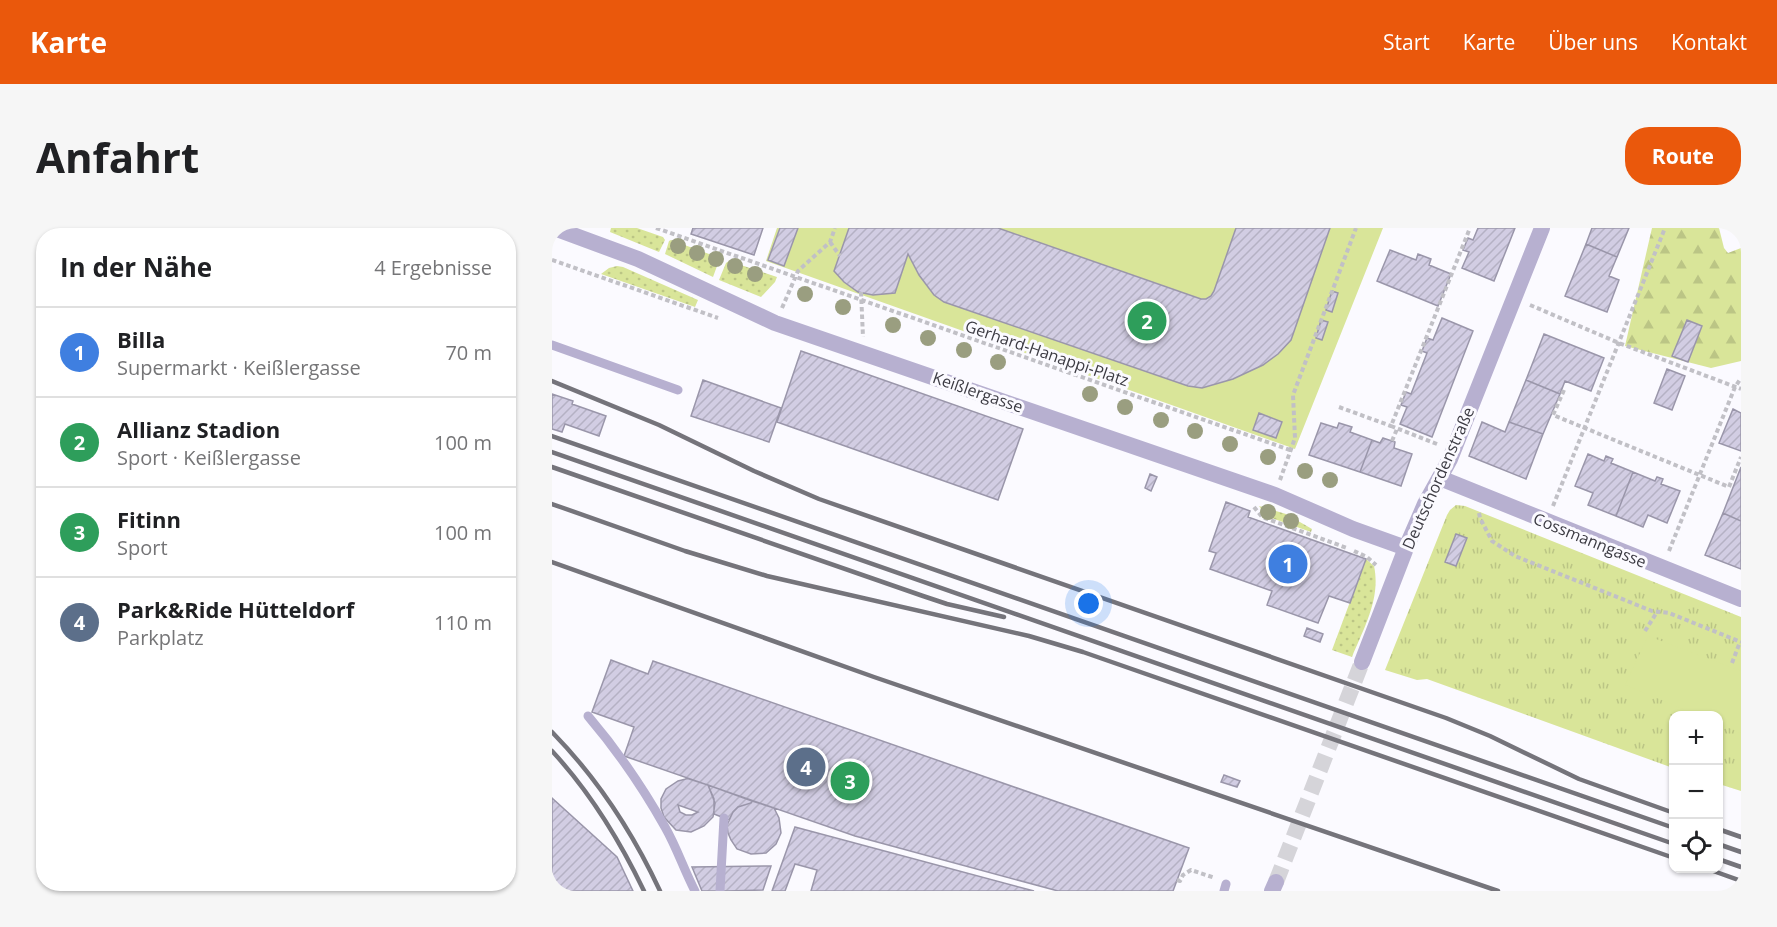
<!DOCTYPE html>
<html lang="de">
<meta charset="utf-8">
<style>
body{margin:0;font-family:"Open Sans",sans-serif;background:#f6f6f6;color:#202124}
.controls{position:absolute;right:18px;bottom:18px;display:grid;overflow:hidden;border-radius:12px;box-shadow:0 2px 4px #0004}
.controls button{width:54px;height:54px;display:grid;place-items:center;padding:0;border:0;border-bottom:2px solid #e0e0e0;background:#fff;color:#202124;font:30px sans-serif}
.you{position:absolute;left:537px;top:376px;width:21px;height:21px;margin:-15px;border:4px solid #fff;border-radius:50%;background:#1a73e8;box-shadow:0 0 0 9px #1a73e833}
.badge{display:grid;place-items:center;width:39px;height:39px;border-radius:50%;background:#ea580c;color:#fff;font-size:20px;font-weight:700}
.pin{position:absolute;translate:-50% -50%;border:3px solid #fff;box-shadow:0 2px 6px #0006}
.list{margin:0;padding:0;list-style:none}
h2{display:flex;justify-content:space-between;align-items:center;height:78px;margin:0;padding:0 24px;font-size:26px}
h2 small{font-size:20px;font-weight:400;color:#757577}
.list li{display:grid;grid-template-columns:39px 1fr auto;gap:18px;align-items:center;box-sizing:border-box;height:90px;padding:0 24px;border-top:2px solid #e0e0e0}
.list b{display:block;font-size:22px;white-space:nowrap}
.list p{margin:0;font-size:20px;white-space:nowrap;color:#757577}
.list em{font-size:20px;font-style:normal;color:#757577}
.icon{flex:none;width:33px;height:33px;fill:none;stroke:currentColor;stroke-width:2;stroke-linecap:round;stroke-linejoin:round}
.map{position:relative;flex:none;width:1189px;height:663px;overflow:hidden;border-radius:24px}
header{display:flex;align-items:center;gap:36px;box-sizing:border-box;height:84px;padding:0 30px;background:#ea580c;color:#fff}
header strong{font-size:28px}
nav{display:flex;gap:33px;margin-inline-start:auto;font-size:21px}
.intro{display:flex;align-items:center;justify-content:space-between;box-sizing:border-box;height:144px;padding:0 36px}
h1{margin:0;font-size:42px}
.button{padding:15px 27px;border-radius:24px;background:#ea580c;color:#fff;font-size:21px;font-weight:700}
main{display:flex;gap:36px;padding:0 36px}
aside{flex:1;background:#fff;border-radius:24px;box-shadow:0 2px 4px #0004}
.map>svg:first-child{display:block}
</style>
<header>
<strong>Karte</strong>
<nav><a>Start</a><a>Karte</a><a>Über uns</a><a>Kontakt</a></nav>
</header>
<div class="intro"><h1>Anfahrt</h1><a class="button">Route</a></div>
<main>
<aside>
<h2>In der Nähe<small>4 Ergebnisse</small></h2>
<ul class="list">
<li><span class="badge" style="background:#3f7fe0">1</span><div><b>Billa</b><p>Supermarkt · Keißlergasse</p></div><em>70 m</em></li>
<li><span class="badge" style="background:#2e9e5b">2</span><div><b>Allianz Stadion</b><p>Sport · Keißlergasse</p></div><em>100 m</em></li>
<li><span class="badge" style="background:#2e9e5b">3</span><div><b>Fitinn</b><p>Sport</p></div><em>100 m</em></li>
<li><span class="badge" style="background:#5c6f8a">4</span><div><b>Park&amp;Ride Hütteldorf</b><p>Parkplatz</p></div><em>110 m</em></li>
</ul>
</aside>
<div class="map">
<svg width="1189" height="663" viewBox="0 0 1189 663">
<defs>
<pattern id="grass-dots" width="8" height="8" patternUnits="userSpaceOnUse" patternTransform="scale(1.5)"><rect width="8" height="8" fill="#d9e599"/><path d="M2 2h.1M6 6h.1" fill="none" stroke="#bbc585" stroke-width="1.8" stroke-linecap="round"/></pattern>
<pattern id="forest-firs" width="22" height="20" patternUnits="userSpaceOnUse" patternTransform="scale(1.5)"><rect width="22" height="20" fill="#d9e599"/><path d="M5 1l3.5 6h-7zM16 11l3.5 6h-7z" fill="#bbc585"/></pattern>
<pattern id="park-tufts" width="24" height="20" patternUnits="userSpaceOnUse" patternTransform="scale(1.5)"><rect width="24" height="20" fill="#d9e599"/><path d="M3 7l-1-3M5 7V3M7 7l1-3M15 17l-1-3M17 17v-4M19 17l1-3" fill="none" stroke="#bbc585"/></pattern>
<pattern id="building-hatch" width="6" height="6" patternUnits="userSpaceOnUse" patternTransform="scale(1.5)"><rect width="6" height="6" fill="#d2cde3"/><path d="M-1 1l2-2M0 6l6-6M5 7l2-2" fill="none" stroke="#b5b1c4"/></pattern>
</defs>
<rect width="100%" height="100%" fill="#fbfaff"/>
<path fill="url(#grass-dots)" d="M59,0H85L111,9L113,12L107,24L58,4Z
M119,12L168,30L161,49L113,26L117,13Z
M177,33L225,49L223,54L209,69L167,52L174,35Z
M65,38L71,39L146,72L143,79L49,46L57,40Z
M707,278L734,286L760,301L759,304L714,288Z
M814,331L822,338C829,370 812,400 800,429L780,422Z"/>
<path fill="url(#forest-firs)" d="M1100,0H1167L1172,20L1176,25L1189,20V133L1159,140L1073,118Z"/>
<path fill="url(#park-tufts)" d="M904,277L913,278L1189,389V563L1167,556L1166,488H1122L1121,540L875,451L865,452L833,442L895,287L898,282Z"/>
<path fill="#d9e599" d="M225,0H831L743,221L214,33Z
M1096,408L1189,443V505L1167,496L1166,488L1146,487L1073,457Z"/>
<path fill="url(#building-hatch)" stroke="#9a96aa" stroke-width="1.5" fill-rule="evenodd" d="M141,0H211L202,27L139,6Z
M228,0H246L232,38L216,32Z
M297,0H446L649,71H654L659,68L662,63L684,0H778L739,112L726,126L711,137L681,151L650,160L636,158L392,74L382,67L367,47L356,26L343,65L321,67L306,64L292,54L282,43Z
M926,0H963L942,53L910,40L917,24L911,22L916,10L921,12Z
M1040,0H1077L1065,29L1034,16Z
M1034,16L1065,29L1057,48L1067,52L1055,84L1013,68Z
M838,22L864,32L866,26L879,31L877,37L899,46L886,78L825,53Z
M780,63L786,65L780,84L774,82Z
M890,90L921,103L880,209L848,196L855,179L849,177L854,164L859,166L875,125L870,123L875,110L881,112Z
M769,92L776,94L770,112L764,110Z
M1135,92L1150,98L1136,134L1120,128Z
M992,106L1052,130L1039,163L1013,153L1008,166L974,152Z
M249,123L471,201L446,272L225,194Z
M1115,141L1133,148L1120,182L1102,175Z
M151,152L229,180L217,214L139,188Z
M974,152L1008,166L991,206L957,194Z
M0,166L21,173L20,176L54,188L47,208L13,196L10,204L0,201Z
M1181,181L1189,185V223L1167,215Z
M707,185L730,194L724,210L701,202Z
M930,194L953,204L957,194L991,206L974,251L917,228Z
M769,195L785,200L787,195L800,199L798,204L820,212L808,244L757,227Z
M831,210L843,214L842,220L860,226L849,258L808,244L820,212L828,215Z
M1036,226L1052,233L1054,228L1061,231L1059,235L1081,244L1064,288L1036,277L1041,265L1023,258Z
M1189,239V293L1171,285Z
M1081,244L1103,253L1105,249L1111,251L1109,256L1128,263L1115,295L1096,287L1091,299L1064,288Z
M598,246L605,249L599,263L593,260Z
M674,274L698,283L696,289L814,331L798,375L777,368L766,395L715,377L720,363L658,341L664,325L657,323Z
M1171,285L1189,293V341L1153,327Z
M904,306L915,310L904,338L893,334Z
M755,400L771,406L768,414L752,408Z
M59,432L96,446L101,433L637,620L621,663H506L303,608L72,528L82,499L40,484Z
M672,547L688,553L685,559L669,554Z
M134,550L156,557L163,575L161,589L152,598L139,604L124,602L112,589L109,580V571L114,561L126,553L134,551ZM126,577L146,584L140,587H134L128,584Z
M156,557L200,573L199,575L186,579L181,584L177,592L162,586V571Z
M0,570L65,629L81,663H0Z
M200,573L222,580L227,590L229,605L224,616L214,625L199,626L185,621L179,612L176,605L175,597L181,584L186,579L199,575Z
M243,599L482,663H259L265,642L243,636L233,663H220Z
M219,638L211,662L175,663H150L140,639Z"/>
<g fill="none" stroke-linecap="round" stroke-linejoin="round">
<path stroke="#d5d4d9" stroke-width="16" stroke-dasharray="16 8" stroke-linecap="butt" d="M724,654L810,434"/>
<path stroke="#c1c0c6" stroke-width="4" stroke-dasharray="4.5 3" stroke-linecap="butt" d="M104,0L738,222
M278,14L288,28
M0,32L166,90
M309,64L311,109
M978,77L1067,115L1189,161
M230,80L246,43L278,14L283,0
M1012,162L1001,187L1177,259L1189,229
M787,179L839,198
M840,213L845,201
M885,216L839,198L918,0
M728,252L743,210L741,167L804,0
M1001,278L1113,0
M702,279L710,289L795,320
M927,285L928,290L940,313L963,328L1100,383L1117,385L1189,414
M802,323L815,329L824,337
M1117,323L1183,159L1189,150
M1093,403L1105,384
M1180,435L1188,414
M625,652L628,653L631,647L639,642L663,650"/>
<path stroke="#b7b0d0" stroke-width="9" d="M0,117L126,162
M36,488C65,522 91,560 113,599C125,620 132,642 143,663
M168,663L172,590
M672,663L674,656"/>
<path stroke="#b7b0d0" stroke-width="16" d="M888,250L1189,371"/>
<path stroke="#b7b0d0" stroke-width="16" d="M2,0L86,31L223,95L723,267L801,301L854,320
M810,434L854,320L873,276L898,231L990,0
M720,663L724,654"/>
<path stroke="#75747b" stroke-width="4.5" d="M0,153L107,197L202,243L267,271L894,490L938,508L1027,551L1122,585
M0,208L1122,600
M0,224L1122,616
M0,239L371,368L395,376L452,389
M0,276L133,323L215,348L477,408L531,424L1122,630
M0,334L322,449L946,663
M0,504C45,550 81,605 108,663
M0,523C38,564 68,613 92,663
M1166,601L1189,609
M1166,616L1189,624
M1166,631L1189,639
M1153,640L1189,653"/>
</g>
<g fill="#9a9e80">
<circle cx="126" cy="18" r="8"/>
<circle cx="145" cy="25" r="8"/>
<circle cx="164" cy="31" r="8"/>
<circle cx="183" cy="38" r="8"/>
<circle cx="203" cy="46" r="8"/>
<circle cx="253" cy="66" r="8"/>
<circle cx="291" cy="79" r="8"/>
<circle cx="341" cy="97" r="8"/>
<circle cx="376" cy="110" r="8"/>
<circle cx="412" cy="122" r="8"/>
<circle cx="446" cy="134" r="8"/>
<circle cx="538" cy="166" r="8"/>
<circle cx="573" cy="179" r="8"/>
<circle cx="609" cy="192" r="8"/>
<circle cx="643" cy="203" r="8"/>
<circle cx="678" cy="216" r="8"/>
<circle cx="716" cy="229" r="8"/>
<circle cx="753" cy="243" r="8"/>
<circle cx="778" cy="252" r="8"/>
<circle cx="716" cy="284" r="8"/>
<circle cx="739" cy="293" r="8"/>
</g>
<g text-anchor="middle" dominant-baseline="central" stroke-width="6" stroke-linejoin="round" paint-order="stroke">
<g font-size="16" fill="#3c3b43" stroke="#fbfaff">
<text transform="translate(495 125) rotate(19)">Gerhard-Hanappi-Platz</text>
<text transform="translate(426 164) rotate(19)">Keißlergasse</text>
<text transform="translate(886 250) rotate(-66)">Deutschordenstraße</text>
<text transform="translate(1038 312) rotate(22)">Cossmanngasse</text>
</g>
</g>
</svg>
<div class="controls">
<button>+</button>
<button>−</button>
<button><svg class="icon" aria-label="locate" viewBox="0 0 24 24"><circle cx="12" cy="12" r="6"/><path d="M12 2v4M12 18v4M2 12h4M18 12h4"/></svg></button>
</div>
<div class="you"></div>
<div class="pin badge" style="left:736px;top:336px;background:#3f7fe0">1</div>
<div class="pin badge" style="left:595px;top:93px;background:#2e9e5b">2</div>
<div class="pin badge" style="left:298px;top:553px;background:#2e9e5b">3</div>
<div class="pin badge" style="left:254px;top:539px;background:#5c6f8a">4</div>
</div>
</main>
